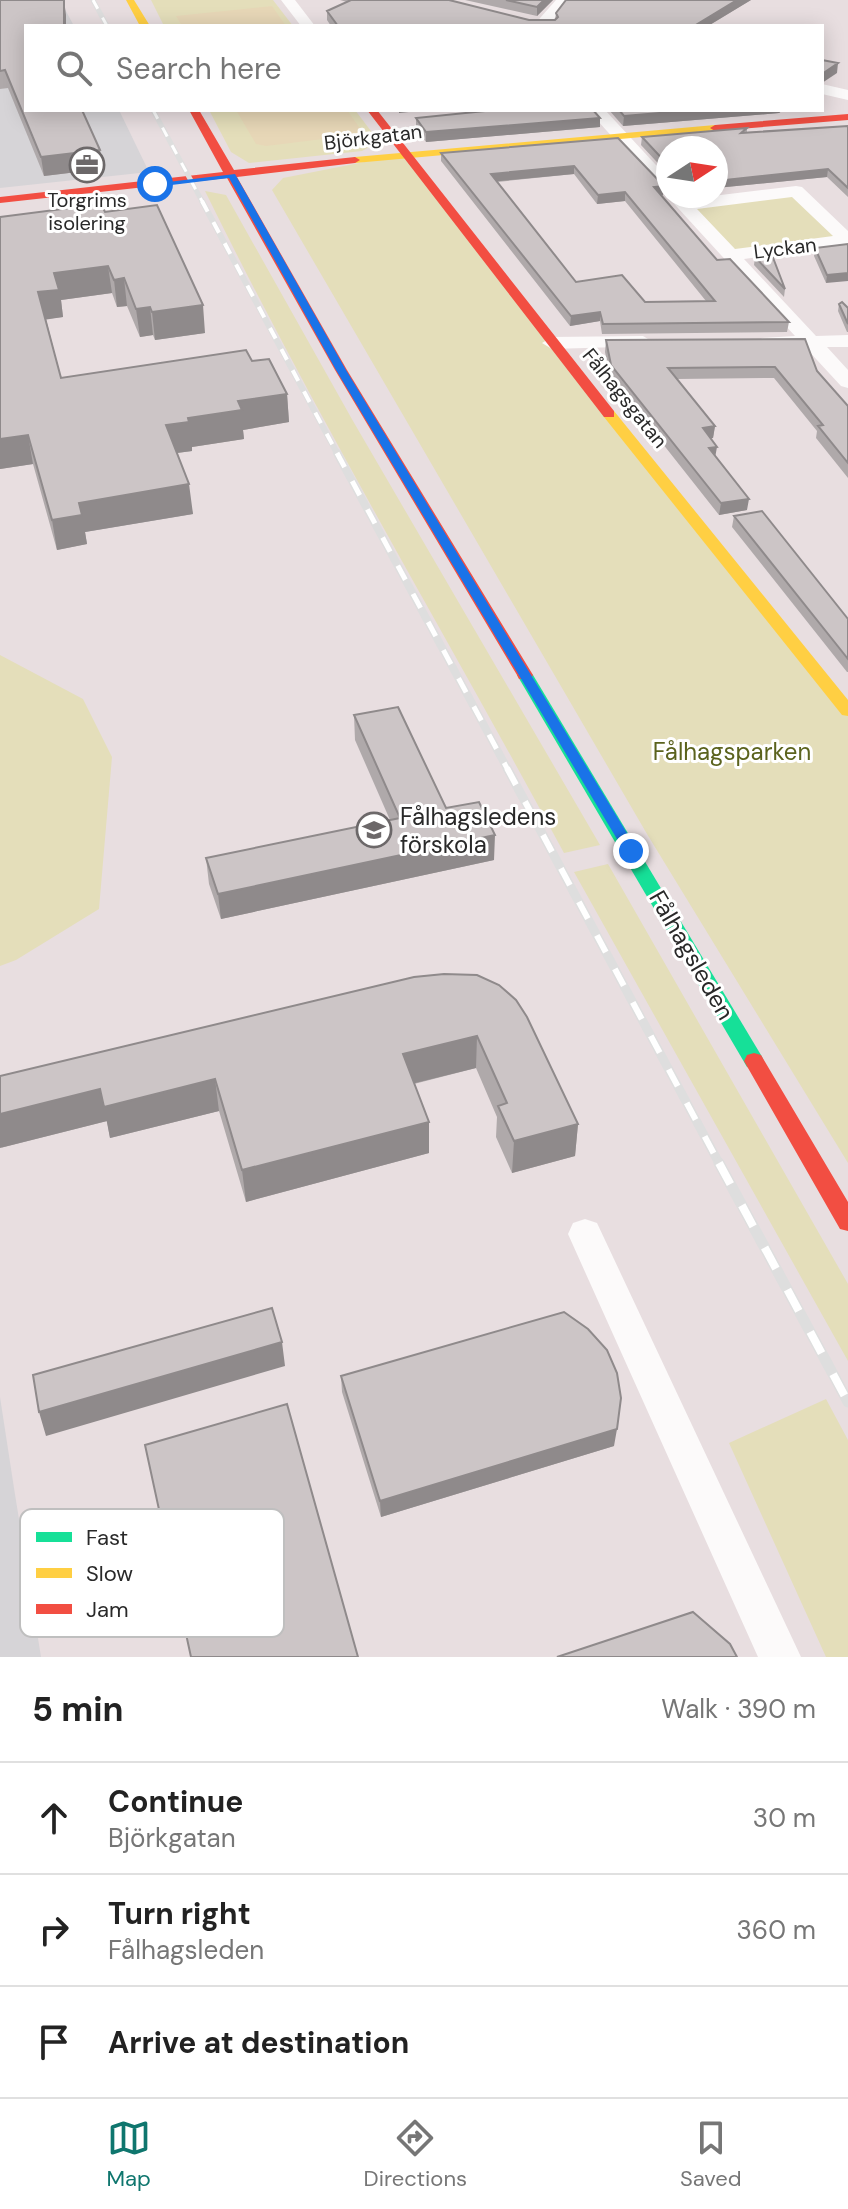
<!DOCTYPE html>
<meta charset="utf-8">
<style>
body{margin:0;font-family:"DM Sans",sans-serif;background:#f6f6f6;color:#222}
.compass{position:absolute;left:656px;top:136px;width:72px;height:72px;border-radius:50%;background:#fff;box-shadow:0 4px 20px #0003;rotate:78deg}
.stop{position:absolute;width:24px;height:24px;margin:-18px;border:6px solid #1a73e8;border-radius:50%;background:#fff}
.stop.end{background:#1a73e8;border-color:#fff;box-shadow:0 2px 8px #0008}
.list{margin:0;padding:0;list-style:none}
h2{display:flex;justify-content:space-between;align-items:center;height:104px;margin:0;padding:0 32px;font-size:34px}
h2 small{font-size:26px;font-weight:400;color:#767676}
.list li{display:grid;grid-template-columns:52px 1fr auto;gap:24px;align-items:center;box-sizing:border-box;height:112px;padding:0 32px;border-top:2px solid #e0e0e0}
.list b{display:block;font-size:30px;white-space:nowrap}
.list p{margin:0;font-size:26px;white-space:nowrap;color:#767676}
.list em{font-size:26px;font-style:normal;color:#767676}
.icon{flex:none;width:44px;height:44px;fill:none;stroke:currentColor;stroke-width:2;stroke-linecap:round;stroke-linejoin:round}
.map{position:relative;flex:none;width:848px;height:1657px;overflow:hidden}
.search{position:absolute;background:#fff;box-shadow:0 4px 20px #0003;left:24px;right:24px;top:24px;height:88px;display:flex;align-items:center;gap:20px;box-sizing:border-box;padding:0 28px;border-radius:0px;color:#767676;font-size:30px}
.sheet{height:440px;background:#fff}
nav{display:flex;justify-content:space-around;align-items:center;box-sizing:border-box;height:112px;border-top:2px solid #e0e0e0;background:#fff;font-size:22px;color:#767676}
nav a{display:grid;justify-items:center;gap:4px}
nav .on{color:#0f766e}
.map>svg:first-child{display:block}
</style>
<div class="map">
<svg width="848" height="1657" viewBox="0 0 848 1657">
<rect width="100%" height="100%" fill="#e8dee0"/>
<path fill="#d6d4d7" d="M0,0H60L74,26H26V110H119L149,172L0,188Z
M0,1397L14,1488L41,1657H0Z"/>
<path fill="#e4deba" d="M151,0H273L293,26H164Z
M209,110H355L377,139L375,144L362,151L249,163L231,152Z
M405,154L848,711V1163L647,834L272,190L283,178Z
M205,191L226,195L353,421L600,845L564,853C445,633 316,417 205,191Z
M796,191L847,240L732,255L684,205Z
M0,655L83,699L112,757L99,909L16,960L0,966Z
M608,864L848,1284V1361L574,872Z
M826,1399L848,1440V1657H826L729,1443Z"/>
<path fill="#e7d7b7" d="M272,6L286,26H182L176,16Z
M236,110H347L364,134L266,146L256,144Z"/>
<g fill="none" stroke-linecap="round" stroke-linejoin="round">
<path fill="#fcfafa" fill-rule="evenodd" d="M281,0H295L315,26H301Z
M556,0H570L548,26H533Z
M822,84L848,90V100L822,94Z
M588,110H605L668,178V193L662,192Z
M796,186L802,187L848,231V245L744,259L816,336L848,335V347H827L848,370V388L841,386L805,347L762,346L759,342L762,338L795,336L667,196H685L688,199ZM792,197L833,236L735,249L697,209Z
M643,336L653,342L650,346L552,349L542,343L552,337Z
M585,1219L597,1223L801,1657H758L568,1234L573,1223Z"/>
<path fill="#16e098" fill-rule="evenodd" d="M525,670L533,675L761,1055L764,1061L761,1067L754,1069L747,1067L517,675Z"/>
<path fill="#ffcf43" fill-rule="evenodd" d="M126,0H134L150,26H140Z
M715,125L720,128L719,130L355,163L350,160L355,157Z
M609,410L614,411L848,700V716L842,715L604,417L602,414Z"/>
<path fill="#f24e42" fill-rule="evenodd" d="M189,110H199L234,170L355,157L360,160L355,163L237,177L347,370L533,675L531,679H519L517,675L335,370L227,178L0,203V197L223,172Z
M367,110H377L614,411V417H604Z
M848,114V120L715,131L710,128L715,125Z
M754,1053L761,1055L848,1202V1231L840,1229L744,1061L747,1055Z"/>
<g stroke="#dedede" stroke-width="5">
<path id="rail-far4" d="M93,0L107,26
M153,110L203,203"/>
</g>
<g stroke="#dedede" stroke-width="6">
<path id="rail-far3" d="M202,201L338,455"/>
</g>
<g stroke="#dedede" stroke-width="8">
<path id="rail-far2" d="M337,453L508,770"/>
</g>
<g stroke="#dedede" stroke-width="9">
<path id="rail-far1" d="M507,768L720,1165"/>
</g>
<g stroke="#dedede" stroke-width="11">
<path id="rail" d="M719,1163L848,1402"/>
</g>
<use href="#rail-far4" stroke="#fff" stroke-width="3" stroke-dasharray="10" stroke-linecap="butt"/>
<use href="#rail-far3" stroke="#fff" stroke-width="4" stroke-dasharray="12" stroke-linecap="butt"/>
<use href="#rail-far2" stroke="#fff" stroke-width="5" stroke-dasharray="16" stroke-linecap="butt"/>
<use href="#rail-far1" stroke="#fff" stroke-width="6" stroke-dasharray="19" stroke-linecap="butt"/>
<use href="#rail" stroke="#fff" stroke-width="8" stroke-dasharray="24" stroke-linecap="butt"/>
</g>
<path fill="#afa9aa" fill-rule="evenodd" d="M0,0L66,15L26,26L100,150L102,169L44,176L8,88L0,89Z
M340,0H449L529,20H555L556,13L566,0H751L708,26H331L327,20V11L347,2Z
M465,0H553L537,16Z
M609,110H783L779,113L623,126Z
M416,118L600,127L426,142L416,128Z
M848,126V197L827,177L716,188V148H668V174L641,145L642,137L747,128V132Z
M618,138L663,195L661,196L717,260L789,322L787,332L602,334L600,321L570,326L441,161V153ZM574,174L597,204L625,201L706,301L645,302L576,282L497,182Z
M105,212L205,333L155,340L153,335L140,337L127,306L117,307L112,293L61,300L63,317L46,319L61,378L252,361L287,394L289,422L243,430L244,439L192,447V451L177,453L193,514L85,532L87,544L57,550L33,464L0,469V217Z
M848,244L826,283L814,256L815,248Z
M755,257L785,289L784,297L754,265Z
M839,304L848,308V332H847L838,311Z
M606,340L817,371L848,406V478L816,438L817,431L774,378L677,379L715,426L713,438H711L715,456L747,510L719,515L610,377L605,352Z
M734,516L848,619V672H847L732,527Z
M354,715L446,808L494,860L221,919L209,884L206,858L390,820L355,740Z
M414,977L578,1124L575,1156L512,1173L496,1137L497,1117L476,1068L414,1084L429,1122V1153L246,1202L219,1111L110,1138L107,1121L0,1148Z
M341,1376L614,1446L381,1517L342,1392Z"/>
<path fill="#8f8a8b" d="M64,0L66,15V26H64Z
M544,0H553L537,16V7Z
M737,0H751L708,26H694Z
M838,63L837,73L822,83V74Z
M399,110H428L399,113Z
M695,110H783L779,113L623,126L624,116Z
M600,118V127L426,142V132Z
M100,150L102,169L44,176L41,157Z
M574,166V174L490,182L491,174Z
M828,169L827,177L716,188V181Z
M664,186L663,195L653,196L654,187Z
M625,192V201L597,204L598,195Z
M108,266L112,293L61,300L63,317L43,320L38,292L54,273Z
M848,273V281L826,283L827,275Z
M124,278L127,306L117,307L114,280Z
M203,305L205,333L155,340L152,312Z
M150,307L153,335L140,337L136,309Z
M600,312V321L570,326L571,316Z
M287,394L289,422L243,430L244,439L192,447V451L169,454L166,425L238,401Z
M715,426L713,438L702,440L703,428Z
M28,435L33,464L0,469V439Z
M717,447L715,458L709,448Z
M189,484L193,514L85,532L87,544L57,550L52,520L79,503Z
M749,499L747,510L719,515L721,503Z
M495,835L494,860L221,919L218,894Z
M477,1036L476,1068L403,1086V1054Z
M215,1079L219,1111L110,1138L104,1107Z
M100,1089L107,1121L0,1148V1114Z
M429,1122V1153L246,1202L242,1170Z
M578,1124L575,1156L512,1173L514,1141Z
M282,1342L285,1366L46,1436L39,1412Z
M617,1429L614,1446L381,1517L380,1501Z"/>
<path fill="#ccc5c6" stroke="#8f8a8b" stroke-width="2" fill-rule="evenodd" d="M0,0H64V26H26V110H82L100,150L41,157L5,70L0,71Z
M351,0H449L529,20H555L558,17L556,13L566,0H737L694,26H338L327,11Z
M506,0H544L537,7Z
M822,60L838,63L822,74Z
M495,110H593L600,118L426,132L416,118Z
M619,110H695L624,116Z
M848,126V188L828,169L716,181V148H668V165L642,137L747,128L741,133Z
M618,138L664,186L654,187L717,260L730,259L789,322L603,324L600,312L571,316L441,153ZM574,166L598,195L625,192L715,301L645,302L622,275L576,282L491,174Z
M101,204L105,212L157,205L203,305L152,312L150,307L136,309L124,278L114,280L108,266L54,273L59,290L38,292L61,378L246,350L252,361L269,359L287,394L238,401L242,410L188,418L189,422L166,425L189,484L79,503L82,515L52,520L28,435L0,439V217Z
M848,244V273L827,275L815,248Z
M772,255L785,289L755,257Z
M842,302L848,308V324L839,304Z
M805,339L817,371L848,406V463L818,426L823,425L775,367L668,368L715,426L703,428L717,447L709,448L749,499L721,503L611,365L606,340Z
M762,511L848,619V659L734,516Z
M398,707L446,808L479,802L495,835L218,894L206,858L400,818L354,715Z
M444,974L477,975L499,985L516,1000L527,1017L578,1124L514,1141L498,1106L507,1103L477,1036L403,1054L429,1122L242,1170L215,1079L104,1107L100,1089L0,1114V1076L414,977Z
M272,1308L282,1342L39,1412L33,1375Z
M564,1312L588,1329L607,1350L617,1373L621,1398L617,1429L380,1501L341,1376Z
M287,1404L358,1657H191L145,1445Z
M693,1612L730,1644L737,1657H557Z"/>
<path fill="#1a73e8" d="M235,174L346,370L636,848V854H626L336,370L229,178L155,187L151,184Z"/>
<defs>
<g id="office-ring" transform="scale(1.8)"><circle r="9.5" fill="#fff" stroke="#6c6869" stroke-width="1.5"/><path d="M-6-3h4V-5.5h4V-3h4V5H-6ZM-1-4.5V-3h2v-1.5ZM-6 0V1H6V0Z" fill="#6c6869"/></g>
<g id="school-ring" transform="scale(1.8)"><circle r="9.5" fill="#fff" stroke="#6c6869" stroke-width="1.5"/><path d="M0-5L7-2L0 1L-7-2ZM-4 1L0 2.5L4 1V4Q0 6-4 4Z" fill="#6c6869"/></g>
</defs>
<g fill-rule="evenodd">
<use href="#office-ring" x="87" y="165"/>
<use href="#school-ring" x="374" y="830"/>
</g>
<g text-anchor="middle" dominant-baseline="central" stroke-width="6" stroke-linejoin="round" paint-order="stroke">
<g font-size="20" fill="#292929" stroke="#fff">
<text transform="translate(373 137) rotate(-7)">Björkgatan</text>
<text transform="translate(785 248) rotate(-7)">Lyckan</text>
<text transform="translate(625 398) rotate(51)">Fålhagsgatan</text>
</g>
<g font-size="20" fill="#292929" stroke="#fff">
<text x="87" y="200">Torgrims<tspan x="87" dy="23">isolering</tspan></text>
</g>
<g font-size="24" fill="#5b631d" stroke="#fff">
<text x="732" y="751">Fålhagsparken</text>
</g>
<g font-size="24" fill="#292929" stroke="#fff" text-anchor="start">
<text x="400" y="816">Fålhagsledens<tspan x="400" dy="28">förskola</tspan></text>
</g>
<g font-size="24" fill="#292929" stroke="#fff">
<text transform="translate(692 955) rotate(60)">Fålhagsleden</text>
</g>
</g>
<rect x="20" y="1509" width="264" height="128" rx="12" fill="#fff" stroke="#bfbfbf" stroke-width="2"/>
<rect x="36" y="1532" width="36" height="10" fill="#16e098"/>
<rect x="36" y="1568" width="36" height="10" fill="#ffcf43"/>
<rect x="36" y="1604" width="36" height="10" fill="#f24e42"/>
<g font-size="22" fill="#292929">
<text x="86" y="1545">Fast</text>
<text x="86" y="1581">Slow</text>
<text x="86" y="1617">Jam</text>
</g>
</svg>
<svg class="compass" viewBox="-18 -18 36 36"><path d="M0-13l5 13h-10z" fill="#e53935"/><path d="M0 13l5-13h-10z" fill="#767676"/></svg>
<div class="stop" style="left:155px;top:184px"></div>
<div class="stop end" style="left:631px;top:851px"></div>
<div class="search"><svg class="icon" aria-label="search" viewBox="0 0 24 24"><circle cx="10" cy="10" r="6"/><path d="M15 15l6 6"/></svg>Search here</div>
</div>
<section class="sheet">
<h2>5 min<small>Walk · 390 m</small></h2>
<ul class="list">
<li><svg class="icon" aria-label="ahead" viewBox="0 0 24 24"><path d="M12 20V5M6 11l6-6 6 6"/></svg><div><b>Continue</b><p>Björkgatan</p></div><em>30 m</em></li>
<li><svg class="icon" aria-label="right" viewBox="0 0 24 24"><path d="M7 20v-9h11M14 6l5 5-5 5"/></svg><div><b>Turn right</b><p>Fålhagsleden</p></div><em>360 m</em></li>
<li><svg class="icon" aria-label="arrive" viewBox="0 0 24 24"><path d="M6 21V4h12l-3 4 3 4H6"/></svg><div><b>Arrive at destination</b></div></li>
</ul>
</section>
<nav>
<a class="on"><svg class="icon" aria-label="map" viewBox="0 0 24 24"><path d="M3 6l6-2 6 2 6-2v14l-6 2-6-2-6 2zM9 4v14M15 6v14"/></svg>Map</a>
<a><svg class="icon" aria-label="directions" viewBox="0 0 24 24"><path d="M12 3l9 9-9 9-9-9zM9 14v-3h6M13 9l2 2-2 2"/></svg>Directions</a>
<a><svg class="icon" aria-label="saved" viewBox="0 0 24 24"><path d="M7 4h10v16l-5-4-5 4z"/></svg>Saved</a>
</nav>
